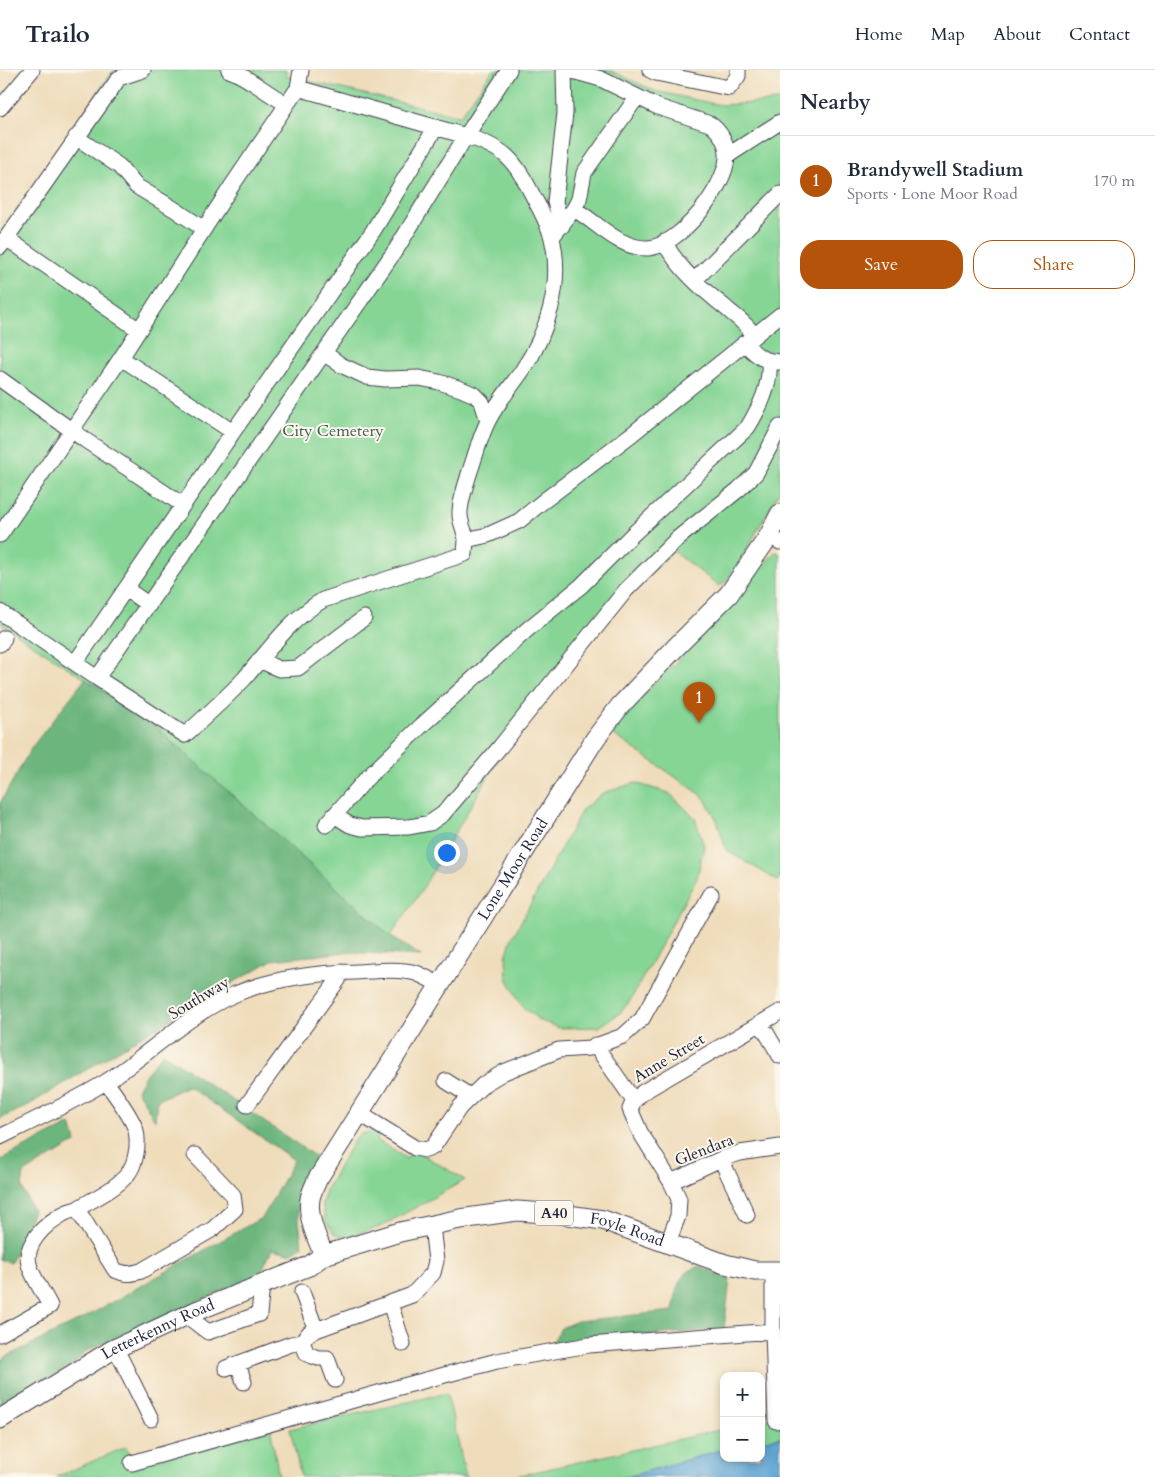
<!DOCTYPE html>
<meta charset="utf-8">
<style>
body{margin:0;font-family:Cardo,serif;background:#f2f2f3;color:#1f2937}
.controls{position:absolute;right:15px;bottom:15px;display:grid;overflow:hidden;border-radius:10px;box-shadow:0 2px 8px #0003}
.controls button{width:45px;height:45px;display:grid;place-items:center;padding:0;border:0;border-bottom:1px solid #e0e1e3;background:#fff;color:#1f2937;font:25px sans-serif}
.you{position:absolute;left:446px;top:782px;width:18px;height:18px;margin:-12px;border:4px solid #fff;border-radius:50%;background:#1a73e8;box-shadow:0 0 0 8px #1a73e833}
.badge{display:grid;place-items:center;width:32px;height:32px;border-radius:50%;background:#b45309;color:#fff;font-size:16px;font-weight:700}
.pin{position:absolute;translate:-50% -41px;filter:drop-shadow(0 1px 2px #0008)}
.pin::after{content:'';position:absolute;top:26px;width:18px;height:15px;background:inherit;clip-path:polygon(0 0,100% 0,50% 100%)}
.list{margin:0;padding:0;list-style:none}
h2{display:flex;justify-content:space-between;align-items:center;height:65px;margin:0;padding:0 20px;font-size:21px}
h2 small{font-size:16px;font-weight:400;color:#747a83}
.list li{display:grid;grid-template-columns:32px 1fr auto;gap:15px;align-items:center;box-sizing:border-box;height:90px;padding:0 20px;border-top:1px solid #e0e1e3}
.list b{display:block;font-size:19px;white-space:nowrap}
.list p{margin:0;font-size:16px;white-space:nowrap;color:#747a83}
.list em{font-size:16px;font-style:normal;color:#747a83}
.actions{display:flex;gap:10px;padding:15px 20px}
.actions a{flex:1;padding:11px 0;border:1px solid #b45309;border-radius:20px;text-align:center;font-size:18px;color:#b45309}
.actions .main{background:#b45309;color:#fff}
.map{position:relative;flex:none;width:780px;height:1407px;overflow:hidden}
header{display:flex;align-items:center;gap:30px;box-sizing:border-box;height:70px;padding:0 25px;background:#fff;border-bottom:1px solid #e0e1e3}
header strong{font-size:24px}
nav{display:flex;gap:28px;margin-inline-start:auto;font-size:18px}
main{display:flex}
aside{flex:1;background:#fff}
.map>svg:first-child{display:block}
</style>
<header>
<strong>Trailo</strong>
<nav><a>Home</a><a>Map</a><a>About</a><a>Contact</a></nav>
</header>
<main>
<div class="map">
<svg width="780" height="1407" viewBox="0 0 780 1407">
<rect width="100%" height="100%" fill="#fbf7ec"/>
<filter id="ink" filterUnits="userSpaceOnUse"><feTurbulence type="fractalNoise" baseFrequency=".02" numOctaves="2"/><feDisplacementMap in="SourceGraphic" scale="10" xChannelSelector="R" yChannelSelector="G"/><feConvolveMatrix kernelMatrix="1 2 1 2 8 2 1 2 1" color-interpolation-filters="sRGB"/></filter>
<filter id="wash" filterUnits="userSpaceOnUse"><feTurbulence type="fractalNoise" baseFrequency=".0096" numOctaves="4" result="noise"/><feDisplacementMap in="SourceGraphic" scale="20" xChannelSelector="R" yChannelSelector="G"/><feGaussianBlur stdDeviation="1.12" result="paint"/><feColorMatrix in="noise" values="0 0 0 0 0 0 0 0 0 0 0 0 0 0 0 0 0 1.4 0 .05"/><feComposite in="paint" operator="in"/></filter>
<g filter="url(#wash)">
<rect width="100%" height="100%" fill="#efdcba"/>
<path fill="#86d595" stroke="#547c68" d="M116,0H286V6L460,46L493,0H609L655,21L710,33L723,35L780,31V420L743,486L726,512L719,516L673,481L632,521L506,676L420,823L390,866L148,650L0,553V164L113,1Z
M777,482L780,484V809L778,811L726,780L717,750L703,726L611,663C633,633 660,608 687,581C717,550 746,517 774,483Z
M635,713L669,723L695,748L704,776L697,808L630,931L620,943L599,957L559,958L539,950L522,936L507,908L506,887L511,870L582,740L603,723Z
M374,1059L380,1063L377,1070L407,1089L413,1079L465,1110L380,1157L345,1167L335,1164L326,1152L322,1133L327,1118L356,1067Z
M447,1323L466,1407H301L290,1359Z
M780,1345V1367L761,1371V1350Z
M269,1350L279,1407H56L126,1377L133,1388Z
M724,1359V1379L627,1407H512Z"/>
<path fill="#6cb67e" stroke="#476c5c" d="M85,609L148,650L390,866L421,886L347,882L272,890L130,973L27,1036L0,1049V733L32,677Z
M163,983L319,1089L298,1140L302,1177L289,1183L272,1179L260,1204L86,1281L74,1294L0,1337V1290L84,1248L263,1147L294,1090L188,1016L157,1030L155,1050L137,1020L145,1005Z
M71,1054L76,1072L24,1103L22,1118L33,1141L11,1193L0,1189V1093L5,1087Z
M699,1196L730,1210L724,1259L552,1273L561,1258L577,1251L673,1241C678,1217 675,1206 699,1196Z"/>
<path fill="#5fa4d4" stroke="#406388" d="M780,1367V1407H627L724,1379V1388H761V1371Z"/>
</g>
<g filter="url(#ink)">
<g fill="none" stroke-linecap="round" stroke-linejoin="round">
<g stroke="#413e4e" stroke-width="17">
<path id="minor" d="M229,0C249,7 267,24 287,34
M569,0L601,9L658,37L710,54C720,61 728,74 727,87C726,117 680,176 648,178C619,179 597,152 574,139
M650,0L656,3L729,18L738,6V0
M298,18L466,66L509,0
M0,38L32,0
M76,67L119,96L136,116L174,139L204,159
M727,86L780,52
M562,156L555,132L565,43L564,0
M552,167L574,139L579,129L584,103L637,27
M6,168L139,260
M664,172C679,199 702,219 726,238C736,247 746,253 754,265
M0,177L119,8L143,0
M695,210L780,124
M744,273C759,287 760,290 780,292
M324,283L341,295L367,307L385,309L419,308L439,312L461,319L475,325L482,332L488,351
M121,288L233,362
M0,309L85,370L183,435
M0,465L121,288L231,117L298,18L301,0
M769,466L780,472
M126,519L149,535
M0,542L97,608L397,178L466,66C505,78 515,90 533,126C540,139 548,153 552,168C563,213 548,263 522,301C510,318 497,333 488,351C480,367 476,384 470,401C466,414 461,428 460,441C459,452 465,460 466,470L488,465L519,451L541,433L632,364L780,245
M0,574L4,568
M259,590L279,599L298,598L364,548
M75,593L233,362L373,161L436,57
M97,608L185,665C205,647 225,629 244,609C270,579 289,550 323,530L465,484L466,470
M334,745L350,755L362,758L409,757L430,753L443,744L500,677L626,520L678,468L738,420L756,403L780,357
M326,755L367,708L421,656L529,558L581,516L632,465L748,357C760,337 771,315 769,292
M761,954L780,986
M595,975L634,1031
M446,1011L470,1026
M106,1012C114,1023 133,1048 136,1061C139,1074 136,1094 127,1105C114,1120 93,1129 77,1139L115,1200C126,1205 131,1204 141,1201L213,1159L235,1139L233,1125L195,1085
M247,1035L338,910L341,902
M359,1043L415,1078L426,1080L433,1077L460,1037L484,1014L504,1002L559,980L590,978L623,966L642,949L711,824
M0,1067C35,1050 71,1033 104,1013C147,986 187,945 233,925C272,908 314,903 355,902C373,901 398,898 416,903C424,906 432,911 440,915
M721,1089L747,1145
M671,1112L721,1089L740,1083L780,1077
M668,1173L678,1146L679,1129L671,1112L640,1062L630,1039L634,1031L643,1022L780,942
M302,1222L316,1260
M390,1233L403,1274
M187,1246L208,1262L259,1244L262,1215
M773,1261L776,1351
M0,1264L50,1236C45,1225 31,1205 29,1194C23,1170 56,1143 77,1139
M116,1279L151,1349
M238,1294L244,1312
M226,1298L291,1274L302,1272
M335,1310L327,1288H318L307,1284L302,1272L309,1263L316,1260L412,1225L433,1203L436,1191L432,1156
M132,1393L396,1318L497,1291L589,1275L773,1261V1201"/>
</g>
<g stroke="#413e4e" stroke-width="21">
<g id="major">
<path id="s1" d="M324,1185C317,1169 307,1147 310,1129C311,1122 315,1116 317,1110L595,669L620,636L677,576L729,524L769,466L780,444"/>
<path id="s2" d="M0,1349L112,1280L196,1241L309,1196L324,1185L400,1162L460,1149L517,1141L561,1144L603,1150L725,1194L755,1201H780"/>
</g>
</g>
<use href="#minor" stroke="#fff" stroke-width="15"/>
<use href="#major" stroke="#fff" stroke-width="19"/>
</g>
</g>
<g text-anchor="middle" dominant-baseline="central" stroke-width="4" stroke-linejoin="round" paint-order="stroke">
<rect fill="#fbf7ec" stroke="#636270" stroke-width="1" x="535" y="1130.5" width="38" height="25" rx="4"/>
<g font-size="15" font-weight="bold" fill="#22223b">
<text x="554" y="1143">A40</text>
</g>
<g font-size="16" fill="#405856" stroke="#fbf7ec">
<text x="333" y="361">City Cemetery</text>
</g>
<g font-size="16" fill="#22223b" stroke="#fbf7ec">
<text stroke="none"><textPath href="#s1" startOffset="446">Lone Moor Road</textPath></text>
<text transform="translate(199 928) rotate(-31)">Southway</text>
<text transform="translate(669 988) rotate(-31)">Anne Street</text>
<text transform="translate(704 1080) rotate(-21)">Glendara</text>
<text stroke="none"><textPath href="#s2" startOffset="675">Foyle Road</textPath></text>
<text stroke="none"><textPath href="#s2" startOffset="182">Letterkenny Road</textPath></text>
</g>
</g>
</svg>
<div class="controls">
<button>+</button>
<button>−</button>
</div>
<div class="you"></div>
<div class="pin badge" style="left:699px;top:653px">1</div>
</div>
<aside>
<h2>Nearby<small></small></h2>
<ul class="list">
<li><span class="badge">1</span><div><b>Brandywell Stadium</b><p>Sports · Lone Moor Road</p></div><em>170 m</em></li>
</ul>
<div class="actions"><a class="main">Save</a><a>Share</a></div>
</aside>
</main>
